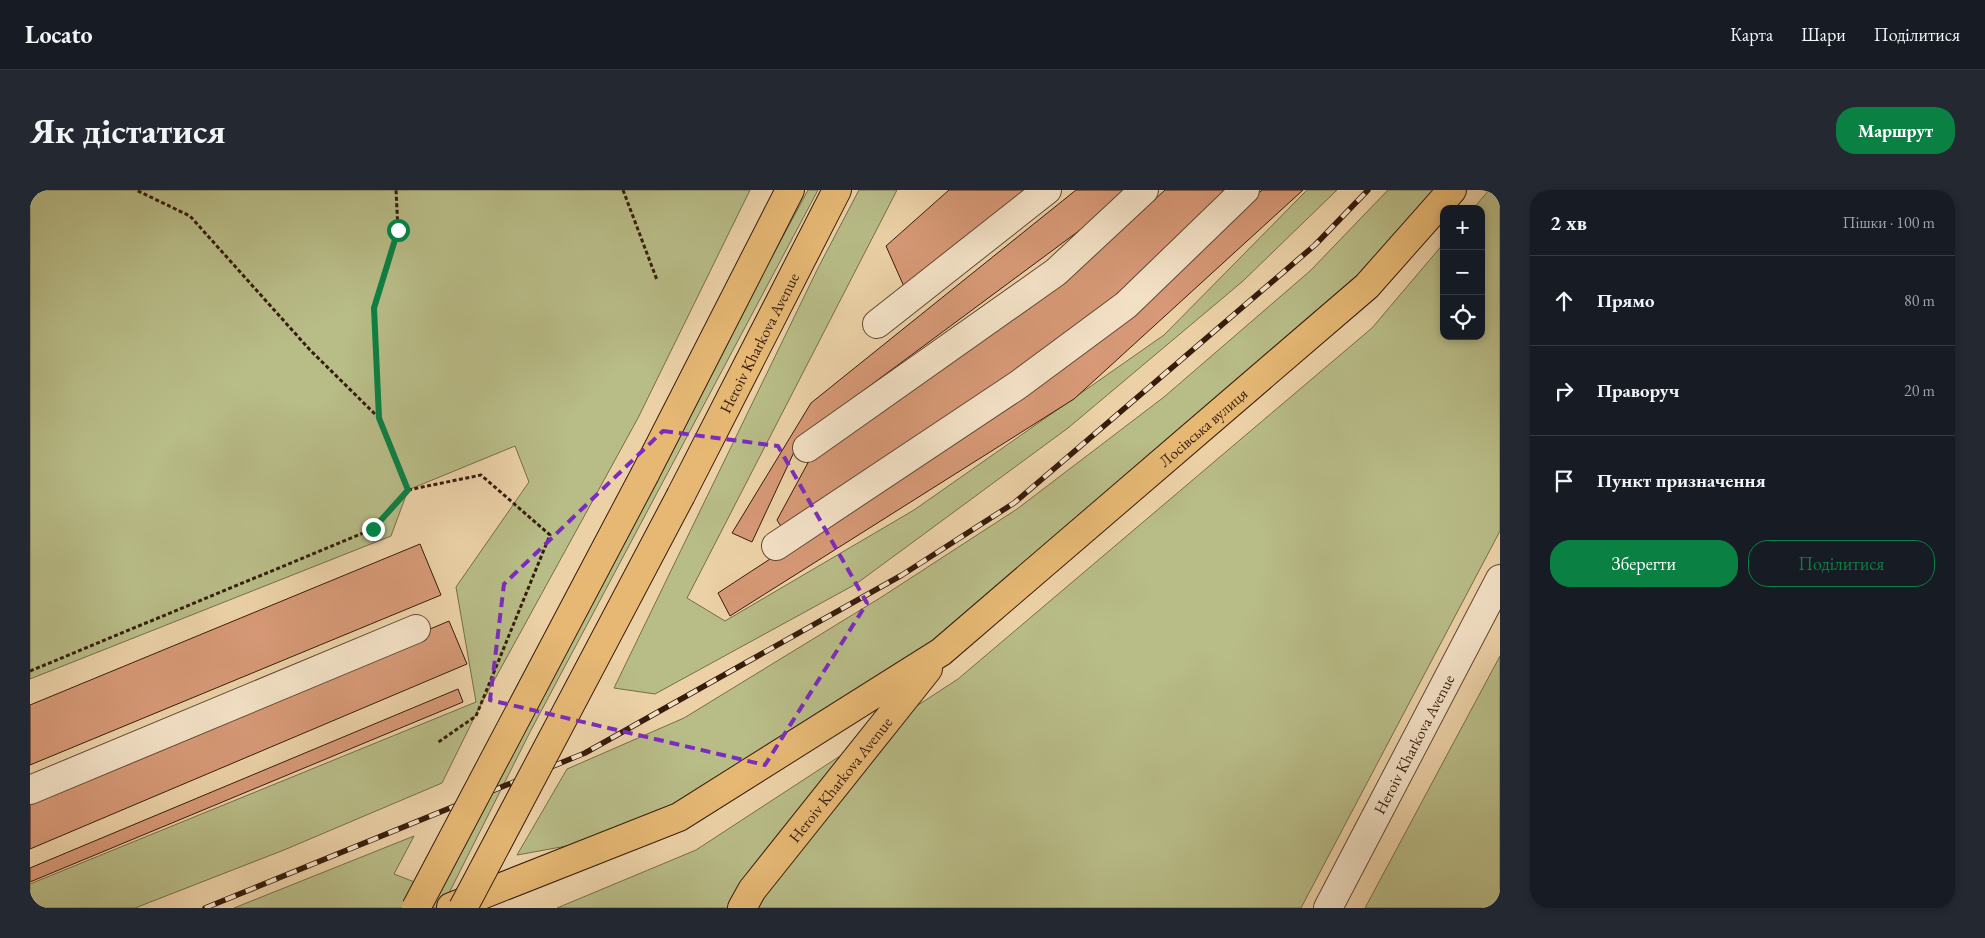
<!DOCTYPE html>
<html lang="uk">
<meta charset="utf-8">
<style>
body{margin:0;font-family:"EB Garamond",serif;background:#242831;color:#f1f3f6}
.controls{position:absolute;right:15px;top:15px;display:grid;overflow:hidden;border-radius:10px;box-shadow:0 2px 8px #0003}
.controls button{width:45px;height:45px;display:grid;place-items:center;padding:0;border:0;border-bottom:1px solid #363941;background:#171b24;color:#f1f3f6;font:25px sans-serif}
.stop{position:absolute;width:15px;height:15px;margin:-11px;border:4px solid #0b8043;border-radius:50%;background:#fff}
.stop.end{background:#0b8043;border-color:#fff;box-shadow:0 1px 5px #0008}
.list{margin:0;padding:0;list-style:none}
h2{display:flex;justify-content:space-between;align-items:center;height:65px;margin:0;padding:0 20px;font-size:21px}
h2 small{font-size:16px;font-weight:400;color:#9ea1a6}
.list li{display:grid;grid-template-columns:32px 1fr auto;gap:15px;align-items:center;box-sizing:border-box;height:90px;padding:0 20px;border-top:1px solid #363941}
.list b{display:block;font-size:19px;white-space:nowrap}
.list em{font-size:16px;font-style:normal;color:#9ea1a6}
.actions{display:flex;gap:10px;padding:15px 20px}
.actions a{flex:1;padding:11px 0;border:1px solid #0b8043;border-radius:20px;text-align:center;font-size:18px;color:#0b8043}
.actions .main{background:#0b8043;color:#fff}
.icon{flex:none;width:28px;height:28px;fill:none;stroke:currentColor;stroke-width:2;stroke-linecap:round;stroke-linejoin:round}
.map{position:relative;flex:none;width:1470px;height:718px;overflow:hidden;border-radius:20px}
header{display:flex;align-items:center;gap:30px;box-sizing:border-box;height:70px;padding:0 25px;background:#171b24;border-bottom:1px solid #363941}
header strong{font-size:24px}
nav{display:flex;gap:28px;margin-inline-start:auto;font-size:18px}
.intro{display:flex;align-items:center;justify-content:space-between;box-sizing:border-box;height:120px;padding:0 30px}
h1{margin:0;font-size:35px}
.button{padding:12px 22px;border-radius:20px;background:#0b8043;color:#fff;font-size:18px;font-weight:700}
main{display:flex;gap:30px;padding:0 30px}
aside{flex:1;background:#171b24;border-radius:20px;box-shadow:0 2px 8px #0003}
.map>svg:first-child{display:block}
</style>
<header>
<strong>Locato</strong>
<nav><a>Карта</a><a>Шари</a><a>Поділитися</a></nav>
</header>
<div class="intro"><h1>Як дістатися</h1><a class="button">Маршрут</a></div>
<main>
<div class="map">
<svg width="1470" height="718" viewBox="0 0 1470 718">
<rect width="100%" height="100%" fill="#ecd1a7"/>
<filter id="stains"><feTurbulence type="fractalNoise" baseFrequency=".004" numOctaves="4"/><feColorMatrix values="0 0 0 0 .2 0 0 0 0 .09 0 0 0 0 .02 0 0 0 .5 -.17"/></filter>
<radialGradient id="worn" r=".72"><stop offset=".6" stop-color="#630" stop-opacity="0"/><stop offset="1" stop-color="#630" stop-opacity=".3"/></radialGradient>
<path fill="#b8bc87" stroke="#786c4a" d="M0,0H720L608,228L449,518L412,593L254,660L105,718H0V694L446,512L426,397L499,292L485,256L378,300L361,346L0,489Z
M778,0H788L500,542L418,705L450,718H204L384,646L364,684L410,702L493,538L683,176Z
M829,0H867L657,408L695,431L884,320L1134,145L1277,0H1307L1213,91L1038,238L826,394L625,504L584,498L788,78Z
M1358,0H1418L1189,223L831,512L652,615L553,653L487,665L537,579L654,528L850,408L987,319L1134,207L1280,81Z
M1459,0H1470V341L1271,718H527L666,660L928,489L1342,138L1414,53V146H1451V19H1443Z
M1470,466V718H1335Z"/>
<path fill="#d79977" stroke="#371c0c" d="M919,0H1002L876,101L856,56Z
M1046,0H1098L1073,23L818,212L765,260L722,352L702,343L781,213Z
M1135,0H1205L1048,138L755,343L747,330L780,269L1034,93Z
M1232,0H1273L1044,209L700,426L688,403L1037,175L1174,59Z
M390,354L411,405L0,575V515Z
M419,431L437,474L0,659V608Z
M428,499L433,512L0,692V678Z"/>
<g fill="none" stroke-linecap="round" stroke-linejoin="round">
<g stroke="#644933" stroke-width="30">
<g id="minor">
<path d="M847,134L1017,0"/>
<path d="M777,258L1026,82L1114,0"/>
<path d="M746,356L988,195L1096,115L1215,0"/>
<path d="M0,600L386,439"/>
<path id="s1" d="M1298,718L1470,389"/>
</g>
</g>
<g stroke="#371c0c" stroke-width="30">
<g id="major">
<path d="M615,284L760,0"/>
<path id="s2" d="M651,305L807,0"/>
<path id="s3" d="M421,717L649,627L911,462L1337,96L1422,0"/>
<path id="s4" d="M712,718L722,700L898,479"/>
</g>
</g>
<path stroke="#371c0c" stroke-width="3" stroke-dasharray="4 2.5" stroke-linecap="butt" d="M593,0L627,90
M349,228L344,118L368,40L366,0
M378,300L451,285L520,345L446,526L407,553
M0,481L343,339L378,300L349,228L280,160L160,26L106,0"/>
<use href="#minor" stroke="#f3e1c6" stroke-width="28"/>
<use href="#major" stroke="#e6b874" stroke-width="28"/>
<g stroke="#371c0c" stroke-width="5.5">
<path id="rail" d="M175,718L555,563L872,385L984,313L1285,55L1338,0"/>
</g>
<use href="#rail" stroke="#f3e1c6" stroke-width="4" stroke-dasharray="11" stroke-linecap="butt"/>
<g stroke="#371c0c" stroke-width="30" stroke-linecap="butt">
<path id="major-bridge" d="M386,718L615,284
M433,718L651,305"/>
</g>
<use href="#major-bridge" stroke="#e6b874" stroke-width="28"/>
</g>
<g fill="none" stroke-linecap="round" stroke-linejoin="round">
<path stroke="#0b8043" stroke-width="6" d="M343,339L378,300L349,228L344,118L368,40"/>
</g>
<path fill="none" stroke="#7b2cbf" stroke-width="4" stroke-dasharray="10 6" stroke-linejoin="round" d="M633,241L748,256L837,413L735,575L460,510L474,394Z"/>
<g text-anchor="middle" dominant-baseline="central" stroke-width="4" stroke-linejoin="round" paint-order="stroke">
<g font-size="16" fill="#371c0c" stroke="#f3e1c6">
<text stroke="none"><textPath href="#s2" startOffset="171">Heroiv Kharkova Avenue</textPath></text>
<text stroke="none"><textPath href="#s3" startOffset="900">Лосівська вулиця</textPath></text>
<text stroke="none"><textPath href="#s1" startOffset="185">Heroiv Kharkova Avenue</textPath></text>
<text stroke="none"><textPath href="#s4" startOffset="162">Heroiv Kharkova Avenue</textPath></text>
</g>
</g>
<rect width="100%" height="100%" filter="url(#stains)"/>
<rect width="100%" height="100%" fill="url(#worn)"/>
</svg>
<div class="controls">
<button>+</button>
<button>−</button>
<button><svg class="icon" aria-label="locate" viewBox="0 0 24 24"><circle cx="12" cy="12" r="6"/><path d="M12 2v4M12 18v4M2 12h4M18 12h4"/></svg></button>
</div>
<div class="stop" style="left:368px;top:40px"></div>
<div class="stop end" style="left:343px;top:339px"></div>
</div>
<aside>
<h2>2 хв<small>Пішки · 100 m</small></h2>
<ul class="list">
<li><svg class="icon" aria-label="ahead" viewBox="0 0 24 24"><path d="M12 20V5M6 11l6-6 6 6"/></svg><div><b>Прямо</b></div><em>80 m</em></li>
<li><svg class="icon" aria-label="right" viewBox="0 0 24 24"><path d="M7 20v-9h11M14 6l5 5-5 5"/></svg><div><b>Праворуч</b></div><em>20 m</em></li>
<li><svg class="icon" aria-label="arrive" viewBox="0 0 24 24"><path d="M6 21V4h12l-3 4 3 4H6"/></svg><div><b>Пункт призначення</b></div></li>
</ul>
<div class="actions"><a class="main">Зберегти</a><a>Поділитися</a></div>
</aside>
</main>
